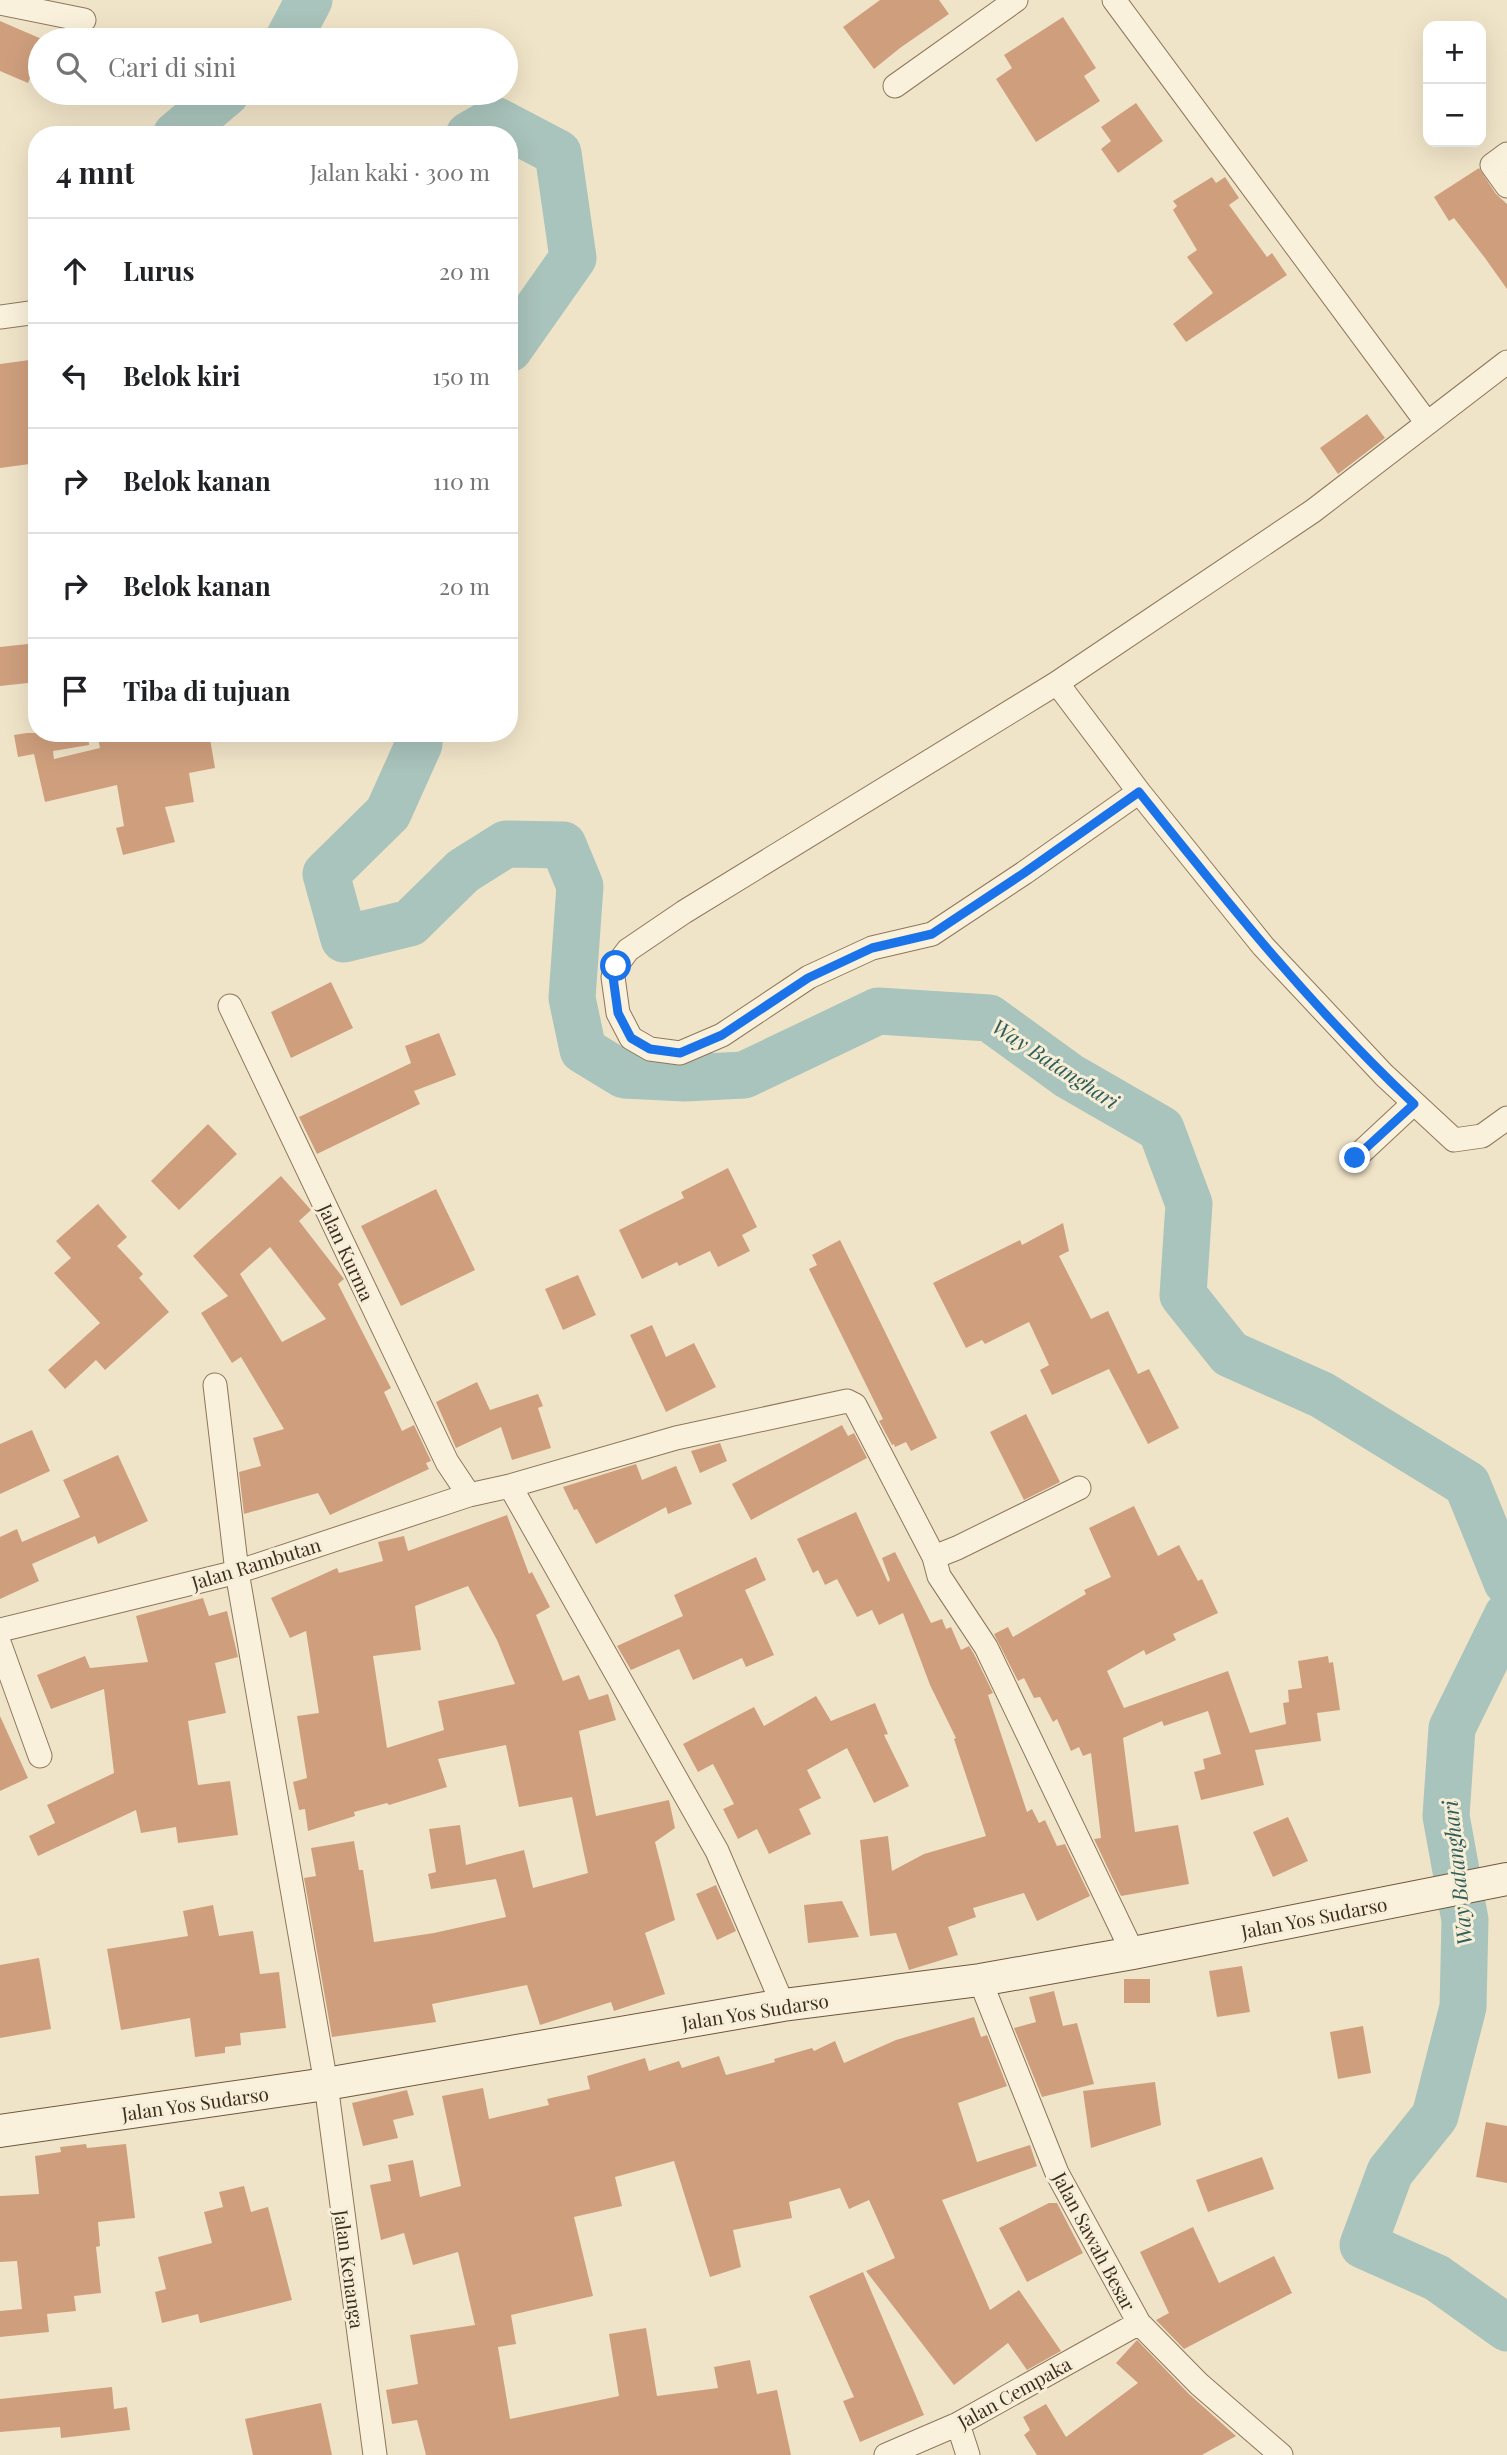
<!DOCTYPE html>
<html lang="id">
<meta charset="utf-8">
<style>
body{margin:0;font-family:"Playfair Display",serif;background:#f2f2f2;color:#202124}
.controls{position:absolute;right:21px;top:21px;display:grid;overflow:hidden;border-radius:14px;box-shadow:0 7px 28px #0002}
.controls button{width:63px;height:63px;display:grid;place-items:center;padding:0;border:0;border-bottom:2px solid #e0e0e0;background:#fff;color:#202124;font:35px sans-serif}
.stop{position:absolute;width:21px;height:21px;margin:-16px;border:5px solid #1a73e8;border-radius:50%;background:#fff}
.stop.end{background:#1a73e8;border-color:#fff;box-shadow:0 2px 7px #0008}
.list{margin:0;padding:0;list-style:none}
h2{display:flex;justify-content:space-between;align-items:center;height:91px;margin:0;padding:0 28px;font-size:30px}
h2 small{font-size:23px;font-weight:400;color:#757577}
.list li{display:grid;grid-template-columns:46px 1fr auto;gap:21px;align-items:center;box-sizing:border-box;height:105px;padding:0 28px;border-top:2px solid #e0e0e0}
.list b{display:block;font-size:26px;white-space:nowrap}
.list em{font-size:23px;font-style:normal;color:#757577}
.icon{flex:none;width:38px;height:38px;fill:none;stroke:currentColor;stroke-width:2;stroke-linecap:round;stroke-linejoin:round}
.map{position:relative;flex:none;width:1507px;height:2455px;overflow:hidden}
.search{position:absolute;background:#fff;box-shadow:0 7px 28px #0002;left:28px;top:28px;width:490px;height:77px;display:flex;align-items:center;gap:18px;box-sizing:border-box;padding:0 24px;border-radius:38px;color:#757577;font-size:26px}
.panel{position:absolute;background:#fff;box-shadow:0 7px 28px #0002;left:28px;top:126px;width:490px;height:616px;border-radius:28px}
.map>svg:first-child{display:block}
</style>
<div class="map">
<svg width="1507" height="2455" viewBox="0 0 1507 2455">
<rect width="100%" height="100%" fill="#f0e4c8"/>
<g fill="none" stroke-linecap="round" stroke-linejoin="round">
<path stroke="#a9c4bc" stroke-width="47" d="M288,40L309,0
M176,135L226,93
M469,135L495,120L558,153L573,258L509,349
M417,733L419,744L388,813L326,874L344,939L410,923L463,871L506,844L563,845L580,886L572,998L583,1050L624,1075L685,1078L744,1075L878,1011L989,1018L1069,1076L1161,1129L1189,1204L1183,1295L1230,1354L1322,1395L1467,1484L1507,1582
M1507,1616L1452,1728L1446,1816L1465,1920L1463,2007L1435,2116L1390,2172L1363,2245L1437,2278L1507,2328"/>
</g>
<path fill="#cf9f7d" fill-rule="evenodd" d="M880,0H939L949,14L900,48L874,69L843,27Z
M1063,17L1096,68L1084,76L1100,101L1036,142L996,79L1012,68L1004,55Z
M0,21L44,40H40V53L28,83L0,71Z
M1136,103L1163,141L1118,173L1101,149L1111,141L1101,127Z
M1479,168L1496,194L1507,204V289L1485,258L1454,218L1449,221L1434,197Z
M1212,177L1216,183L1225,177L1239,198L1229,205L1267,257L1272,253L1287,275L1186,342L1173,324L1213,293L1187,257L1197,250L1173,210L1177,206L1173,201Z
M37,359V400L31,401L37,437V463L0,468V364Z
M1367,414L1385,438L1338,474L1320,448Z
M37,643V682L0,686V647Z
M27,733H88L89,745L53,751L54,759L100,748L97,733H209L215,768L189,773L194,802L165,807L175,842L123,855L116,828L124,826L117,785L45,802L34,754L18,757L14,735Z
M331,982L353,1028L291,1058L271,1012Z
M439,1033L456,1075L414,1091L420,1104L317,1154L299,1117L411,1063L405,1046Z
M208,1124L237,1154L179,1210L151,1181Z
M728,1168L757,1227L742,1235L750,1251L718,1267L710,1251L679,1266L677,1262L642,1279L619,1230L684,1198L681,1192Z
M281,1176L311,1210L299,1221L344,1279L338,1284L391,1388L384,1392L402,1431L414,1425L431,1461L426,1463L429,1469L330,1515L318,1493L244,1514L239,1472L261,1466L253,1438L284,1429L241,1357L232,1363L201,1313L228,1296L193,1256ZM270,1247L326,1319L282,1342L240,1274Z
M436,1189L475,1270L401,1306L361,1226Z
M98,1204L127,1237L117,1246L143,1274L139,1278L169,1312L105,1370L96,1360L65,1389L48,1370L100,1323L54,1273L71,1258L56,1241Z
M1063,1223L1069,1251L1059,1256L1091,1319L1108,1311L1138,1374L1149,1369L1179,1428L1148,1444L1109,1369L1052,1395L1040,1370L1049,1365L1029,1322L985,1344L982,1340L966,1348L933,1283L1020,1240L1022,1245Z
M840,1240L937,1438L911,1451L906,1442L895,1447L894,1444L892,1445L879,1421L883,1419L809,1269L817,1265L812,1255Z
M578,1275L596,1315L563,1330L545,1289Z
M652,1325L666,1357L694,1343L716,1387L666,1412L630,1335Z
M477,1382L490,1410L538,1394L543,1406L538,1408L551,1448L512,1460L501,1427L456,1448L436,1402Z
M1026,1414L1060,1482L1024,1500L990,1432Z
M842,1425L848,1436L854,1433L867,1458L751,1520L732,1484Z
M32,1430L50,1471L0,1494V1444Z
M720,1443L727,1461L700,1473L691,1451Z
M118,1455L148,1521L98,1544L95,1536L32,1564L39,1581L0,1599V1537L17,1529L22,1542L80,1517L63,1480Z
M636,1464L642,1480L676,1466L692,1504L668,1514L666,1507L596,1544L577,1509L574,1510L563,1487Z
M1134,1506L1158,1556L1179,1545L1198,1581L1202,1579L1218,1613L1173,1634L1176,1640L1146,1655L1144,1650L1107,1671L1124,1708L1228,1671L1250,1733L1286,1724L1283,1703L1289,1702L1288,1690L1302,1688L1298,1661L1328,1656L1329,1663L1333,1662L1340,1710L1317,1713L1321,1741L1255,1750L1264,1785L1201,1800L1194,1772L1205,1769L1203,1759L1221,1754L1208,1711L1164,1726L1162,1721L1123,1738L1135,1832L1178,1825L1189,1884L1121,1896L1094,1839L1101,1838L1091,1753L1083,1756L1079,1747L1071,1751L1057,1719L1053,1722L1040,1697L1034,1698L1024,1678L1018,1681L994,1634L1008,1627L1013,1637L1086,1594L1084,1590L1111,1577L1089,1528Z
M856,1512L888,1582L890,1580L882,1558L895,1552L931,1623L942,1619L946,1629L951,1627L961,1650L969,1646L974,1654L993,1693L988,1695L1027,1812L1032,1809L1039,1823L1045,1820L1057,1846L1065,1844L1090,1896L1037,1921L1024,1893L973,1908L976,1917L948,1927L958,1955L909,1970L896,1933L870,1936L860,1840L888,1836L892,1871L924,1854L986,1836L954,1739L956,1738L930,1685L903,1613L879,1625L872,1610L857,1617L837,1579L825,1585L818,1570L813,1573L797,1539Z
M507,1515L529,1574L532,1572L550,1607L536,1615L563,1681L579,1675L589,1700L608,1694L616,1720L579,1731L596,1816L669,1800L675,1828L655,1842L675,1920L645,1933L665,1994L614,2011L611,2002L540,2025L527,1985L432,2004L436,2022L332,2037L304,1878L316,1876L311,1848L354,1841L359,1870H363L374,1942L434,1933L506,1917L496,1879L431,1889L428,1874L436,1872L429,1829L460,1825L466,1865L524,1850L533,1888L588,1873L572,1797L519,1807L506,1745L438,1759L447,1787L389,1805L387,1803L354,1812L355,1816L308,1831L305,1809L299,1810L293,1782L307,1778L297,1716L319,1713L306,1631L290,1638L271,1598L337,1568L339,1573L383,1561L378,1542L404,1536L408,1551ZM468,1586L497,1640L515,1684L438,1701L444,1730L387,1748L373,1656L421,1650L415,1606Z
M756,1557L766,1580L745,1590L774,1655L746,1667L742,1658L693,1680L679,1649L631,1670L617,1646L683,1616L674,1595Z
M203,1598L209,1616L227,1611L238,1657L215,1663L226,1713L188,1721L198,1785L230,1781L238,1835L178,1843L176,1827L141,1833L136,1810L38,1856L29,1836L55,1823L47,1805L114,1773L104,1689L51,1709L37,1675L85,1656L90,1668L148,1662L136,1616Z
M816,1696L831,1721L875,1703L888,1734L884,1735L909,1786L874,1803L847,1748L807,1770L821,1798L799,1809L811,1834L769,1854L757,1829L738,1839L723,1809L734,1804L713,1764L698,1772L683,1744L754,1707L764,1726Z
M0,1716L28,1778L0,1791Z
M1288,1817L1308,1861L1273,1877L1253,1832Z
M716,1885L736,1931L717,1940L696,1894Z
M842,1901L859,1937L808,1943L804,1905Z
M213,1905L219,1936L253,1931L260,1974L279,1972L286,2028L240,2033L241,2045L225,2047V2053L195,2057L190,2018L121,2030L107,1949L188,1936L183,1911Z
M39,1958L51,2029L0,2038V1965Z
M1242,1966L1250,2012L1217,2017L1209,1971Z
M1124,1979H1150V2003H1124Z
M1054,1991L1063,2026L1077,2023L1094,2084L1042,2097L1014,2028L1036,2022L1029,1997Z
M974,2017L981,2037L987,2035L1007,2086L958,2103L977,2162L1030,2145L1037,2166L942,2200L990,2310L1019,2290L1061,2351L1027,2370L1008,2343L954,2385L866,2271L895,2258L869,2200L849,2209L840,2188L789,2202L792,2218L733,2230L741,2267L710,2277L674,2161L615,2177L622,2206L574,2217L593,2296L511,2315L516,2344L498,2347L510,2419L619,2396L609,2334L646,2328L657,2396L718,2388L714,2367L750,2360L757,2394L777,2390L791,2455H426L417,2420L392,2424L386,2390L418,2384L410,2335L475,2325L458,2252L413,2265L404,2233L381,2240L370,2185L391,2181L388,2165L413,2160L420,2197L461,2186L442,2096L483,2088L489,2119L549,2105L547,2099L590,2089L587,2076L645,2058L649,2071L679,2061L682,2068L719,2056L726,2075L775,2062L774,2059L812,2048L814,2051L835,2041L844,2063L896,2040Z
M1363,2026L1371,2073L1338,2079L1330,2032Z
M1155,2082L1161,2125L1091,2148L1083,2091Z
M407,2090L414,2115L393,2120L398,2138L363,2146L352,2103Z
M1486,2122L1507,2126V2183L1476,2177Z
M86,2144L87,2148L126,2144L135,2218L98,2222L100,2246L96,2247L101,2293L74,2296L76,2311L47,2314L49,2332L0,2337V2311L22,2309L17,2261L0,2262V2196L39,2194L35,2156L61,2152L60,2147Z
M1262,2157L1274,2189L1208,2212L1196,2180Z
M244,2186L251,2212L268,2207L292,2300L200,2323L198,2314L162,2323L155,2292L166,2289L158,2257L212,2243L204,2212L223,2207L219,2192Z
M1049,2203H1057L1083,2253L1027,2282L999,2228Z
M1193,2227L1219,2283L1274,2256L1292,2293L1184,2349L1156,2320L1169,2313L1140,2252Z
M863,2272L924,2415L860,2442L843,2401L854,2397L809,2296Z
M1137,2340L1189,2394L1236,2436L1202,2455H1037L1024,2435L1030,2430L1023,2417L1046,2404L1066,2437L1138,2383L1116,2363Z
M112,2387L114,2409L127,2407L130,2430L61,2438L60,2427L0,2432V2399Z
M321,2403L332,2455H253L245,2419Z"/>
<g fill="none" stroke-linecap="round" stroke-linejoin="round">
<g stroke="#8d765c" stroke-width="25">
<path id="street" d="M1114,0L1427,423
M0,3L84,20
M895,86L1016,0
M1507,154L1492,165L1507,186
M0,317L37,312
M1057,683L1139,792L1263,946L1384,1075L1454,1140L1482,1136L1507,1118
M1139,792L1024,873L932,934L872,948L809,977L722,1035L680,1053L650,1049L631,1038L618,1013L613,977L616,966L628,950L684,912L1057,683L1313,511L1507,362
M230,1006L447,1462L469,1495
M1355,1158L1414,1103
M215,1385L237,1572L326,2084L375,2455
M510,1486L717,1851L783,2005
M1079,1488L957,1548L934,1557L939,1576L986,1647L1133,1953
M0,1630L237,1572L469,1495L510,1486L676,1438L847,1401L855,1405L934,1557
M0,1645L40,1756
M980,1980L1057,2173L1139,2323L1199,2384L1281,2455
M958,2424L968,2455
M886,2455L958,2424L1139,2323"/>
</g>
<g stroke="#6f573f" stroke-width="34">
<path id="secondary" d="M0,2131L326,2084L783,2005L980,1980L1133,1953L1507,1879"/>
</g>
<use href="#street" stroke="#faf1dc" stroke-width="23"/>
<use href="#secondary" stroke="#faf1dc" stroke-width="32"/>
</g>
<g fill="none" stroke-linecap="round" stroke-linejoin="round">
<path stroke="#1a73e8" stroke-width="9" d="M616,966L613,977L618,1013L631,1038L650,1049L680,1053L722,1035L808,978L872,948L932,934L1024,873L1139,792C1226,901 1312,1008 1414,1104L1355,1158"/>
</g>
<g text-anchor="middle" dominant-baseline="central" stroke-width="6" stroke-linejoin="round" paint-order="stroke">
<g font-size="19" fill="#3d2e20" stroke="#f7eed8">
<text transform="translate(347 1252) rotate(65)">Jalan Kurma</text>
<text transform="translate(256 1563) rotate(-17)">Jalan Rambutan</text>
<text transform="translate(1314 1917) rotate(-11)">Jalan Yos Sudarso</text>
<text transform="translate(755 2011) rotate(-9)">Jalan Yos Sudarso</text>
<text transform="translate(195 2103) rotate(-8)">Jalan Yos Sudarso</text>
<text transform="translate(1095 2241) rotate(62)">Jalan Sawah Besar</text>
<text transform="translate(350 2269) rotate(82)">Jalan Kenanga</text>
<text transform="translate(1014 2392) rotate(-29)">Jalan Cempaka</text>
</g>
<g font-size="21" font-style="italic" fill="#2f5d5a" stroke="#f7eed8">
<text transform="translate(1056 1063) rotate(33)">Way Batanghari</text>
<text transform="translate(1456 1873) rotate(-96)">Way Batanghari</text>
</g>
</g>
</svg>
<div class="controls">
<button>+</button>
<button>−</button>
</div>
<div class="stop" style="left:616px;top:966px"></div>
<div class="stop end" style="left:1355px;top:1158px"></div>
<div class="search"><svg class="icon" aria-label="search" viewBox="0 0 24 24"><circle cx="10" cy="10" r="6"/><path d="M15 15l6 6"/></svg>Cari di sini</div>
<section class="panel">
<h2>4 mnt<small>Jalan kaki · 300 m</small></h2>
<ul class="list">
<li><svg class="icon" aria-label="ahead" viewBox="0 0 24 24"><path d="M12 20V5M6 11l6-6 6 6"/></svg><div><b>Lurus</b></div><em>20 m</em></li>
<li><svg class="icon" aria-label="left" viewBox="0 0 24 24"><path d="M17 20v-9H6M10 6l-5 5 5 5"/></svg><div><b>Belok kiri</b></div><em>150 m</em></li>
<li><svg class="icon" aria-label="right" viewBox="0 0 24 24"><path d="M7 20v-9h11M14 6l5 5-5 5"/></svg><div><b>Belok kanan</b></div><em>110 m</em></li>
<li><svg class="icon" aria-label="right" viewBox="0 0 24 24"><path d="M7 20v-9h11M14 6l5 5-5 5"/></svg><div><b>Belok kanan</b></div><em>20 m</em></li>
<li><svg class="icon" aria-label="arrive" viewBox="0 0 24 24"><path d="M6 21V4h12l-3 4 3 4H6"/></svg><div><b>Tiba di tujuan</b></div></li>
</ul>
</section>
</div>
